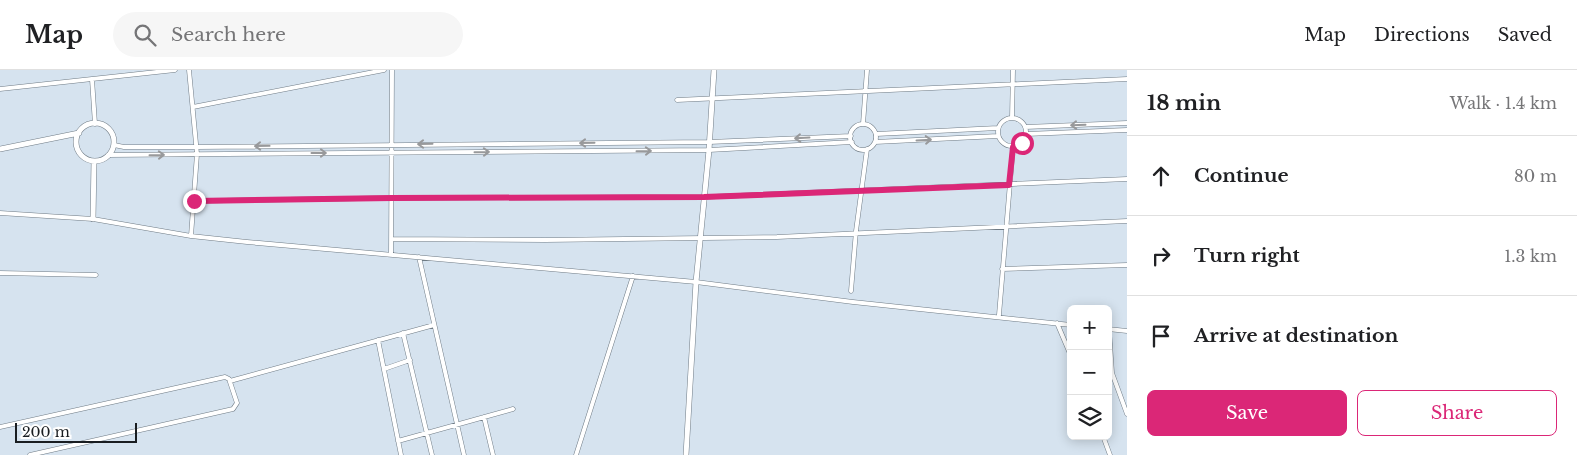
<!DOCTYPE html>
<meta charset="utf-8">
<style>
body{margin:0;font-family:"Libre Baskerville",serif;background:#f6f6f6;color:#202124}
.controls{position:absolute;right:15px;bottom:15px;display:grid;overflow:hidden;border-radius:8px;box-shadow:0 2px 12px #0003}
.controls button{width:45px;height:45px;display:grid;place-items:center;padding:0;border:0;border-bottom:1px solid #e0e0e0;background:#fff;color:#202124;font:25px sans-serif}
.scale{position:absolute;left:15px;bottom:12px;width:122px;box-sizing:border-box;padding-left:5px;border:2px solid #191d21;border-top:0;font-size:14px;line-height:18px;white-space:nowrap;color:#191d21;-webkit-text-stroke:4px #fff;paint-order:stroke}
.stop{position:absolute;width:15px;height:15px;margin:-11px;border:4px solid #db2777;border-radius:50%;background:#fff}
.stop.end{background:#db2777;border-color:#fff;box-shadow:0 1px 5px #0008}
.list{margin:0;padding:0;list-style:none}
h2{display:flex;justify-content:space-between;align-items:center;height:65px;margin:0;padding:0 20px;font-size:21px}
h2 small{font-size:16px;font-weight:400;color:#757577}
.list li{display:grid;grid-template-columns:32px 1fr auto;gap:15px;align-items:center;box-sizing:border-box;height:80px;padding:0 20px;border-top:1px solid #e0e0e0}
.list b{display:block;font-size:19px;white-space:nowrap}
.list em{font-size:16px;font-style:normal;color:#757577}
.actions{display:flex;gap:10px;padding:15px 20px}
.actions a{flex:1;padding:11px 0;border:1px solid #db2777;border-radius:8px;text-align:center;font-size:18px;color:#db2777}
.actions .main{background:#db2777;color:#fff}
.icon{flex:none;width:28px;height:28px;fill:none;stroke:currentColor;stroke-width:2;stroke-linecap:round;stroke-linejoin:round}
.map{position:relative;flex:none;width:1127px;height:385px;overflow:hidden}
header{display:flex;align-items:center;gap:30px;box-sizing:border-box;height:70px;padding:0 25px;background:#fff;border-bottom:1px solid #e0e0e0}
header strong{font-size:24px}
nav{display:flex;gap:28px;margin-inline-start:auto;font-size:18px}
.search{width:350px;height:45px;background:#f6f6f6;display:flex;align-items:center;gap:12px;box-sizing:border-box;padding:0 18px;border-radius:28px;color:#757577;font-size:19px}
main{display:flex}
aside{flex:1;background:#fff}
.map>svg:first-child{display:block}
</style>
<header>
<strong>Map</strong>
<div class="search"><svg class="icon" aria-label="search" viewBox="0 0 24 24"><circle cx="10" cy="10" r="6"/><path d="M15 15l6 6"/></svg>Search here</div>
<nav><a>Map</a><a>Directions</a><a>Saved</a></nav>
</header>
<main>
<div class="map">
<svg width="1127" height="385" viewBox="0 0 1127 385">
<rect width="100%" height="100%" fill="#d6e3ef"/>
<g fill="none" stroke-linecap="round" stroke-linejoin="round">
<g stroke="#6f7b85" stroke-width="5">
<path id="street" d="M189,0L197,84L191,166
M0,19L92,9
M677,30L1127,9
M193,37L384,0
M998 62a14 14 0 1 1 28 0a14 14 0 1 1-28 0Z
M1012,48L1013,0
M95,54L92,9L175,0
M863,54L867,0
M850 67a13 13 0 1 1 26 0a13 13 0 1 1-26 0Z
M1025,57L1127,53
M876,64L998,58
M1026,64L1127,60
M875,72L998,66
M114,75L124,77H196L709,72L851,66
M108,85L709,80L852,72
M194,131L392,128L704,127L1127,109
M0,143L93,149L191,166L247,172L696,212L853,232L1071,255
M392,169L545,170L777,167L1127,151
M391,185L392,0
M419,187L464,385
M1002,199L1127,195
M0,203L96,205
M851,221L856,161L867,79
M999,245L1013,77
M1057,253L1071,286
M1108,259L1127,261
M1109,259L1112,303L1127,344
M403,263L432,385
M378,270L401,385
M384,299L410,290
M230,311L434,255
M484,347L493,385
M0,357L225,307L229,309L237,333L233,339L30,385
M1103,366L1110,385
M398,371L513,339
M576,385L633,206"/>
</g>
<g stroke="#6f7b85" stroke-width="6">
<path id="secondary" d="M76 72a19 19 0 1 1 38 0a19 19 0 1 1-38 0Z
M0,79L79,63
M93,149L94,91
M686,385L696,212L709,80L714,0"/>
</g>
<use href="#street" stroke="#fff" stroke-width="4"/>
<use href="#secondary" stroke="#fff" stroke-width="5"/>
</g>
<defs><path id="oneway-shaft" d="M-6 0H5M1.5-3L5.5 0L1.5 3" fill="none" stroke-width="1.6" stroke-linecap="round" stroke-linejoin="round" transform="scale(1.25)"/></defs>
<g stroke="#98999b">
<use href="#oneway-shaft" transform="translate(1078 55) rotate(178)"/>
<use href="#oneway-shaft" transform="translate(802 68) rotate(177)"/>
<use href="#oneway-shaft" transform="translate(924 70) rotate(-3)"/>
<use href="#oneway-shaft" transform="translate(587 73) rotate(179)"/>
<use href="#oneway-shaft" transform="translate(425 74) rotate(179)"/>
<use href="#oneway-shaft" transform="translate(262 76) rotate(179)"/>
<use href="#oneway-shaft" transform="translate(644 81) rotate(-1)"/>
<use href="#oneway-shaft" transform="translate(482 82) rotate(-1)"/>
<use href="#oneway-shaft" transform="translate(319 83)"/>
<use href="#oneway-shaft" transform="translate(157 85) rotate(-1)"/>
</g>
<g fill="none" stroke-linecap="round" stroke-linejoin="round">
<path stroke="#db2777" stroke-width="6" d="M194,131L392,128L704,127L1009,115L1013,77L1022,73"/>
</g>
</svg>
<div class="controls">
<button>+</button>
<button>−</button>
<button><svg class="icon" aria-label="layers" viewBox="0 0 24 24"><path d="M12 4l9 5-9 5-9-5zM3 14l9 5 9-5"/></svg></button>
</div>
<div class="scale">200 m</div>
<div class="stop" style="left:1022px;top:73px"></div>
<div class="stop end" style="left:194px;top:131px"></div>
</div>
<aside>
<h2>18 min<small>Walk · 1.4 km</small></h2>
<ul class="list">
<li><svg class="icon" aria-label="ahead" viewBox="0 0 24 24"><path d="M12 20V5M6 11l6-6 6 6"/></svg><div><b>Continue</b></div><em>80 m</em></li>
<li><svg class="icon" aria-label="right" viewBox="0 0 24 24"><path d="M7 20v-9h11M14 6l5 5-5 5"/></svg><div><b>Turn right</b></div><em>1.3 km</em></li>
<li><svg class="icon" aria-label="arrive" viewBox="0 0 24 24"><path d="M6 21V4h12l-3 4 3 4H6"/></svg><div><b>Arrive at destination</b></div></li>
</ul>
<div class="actions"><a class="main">Save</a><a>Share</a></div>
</aside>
</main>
